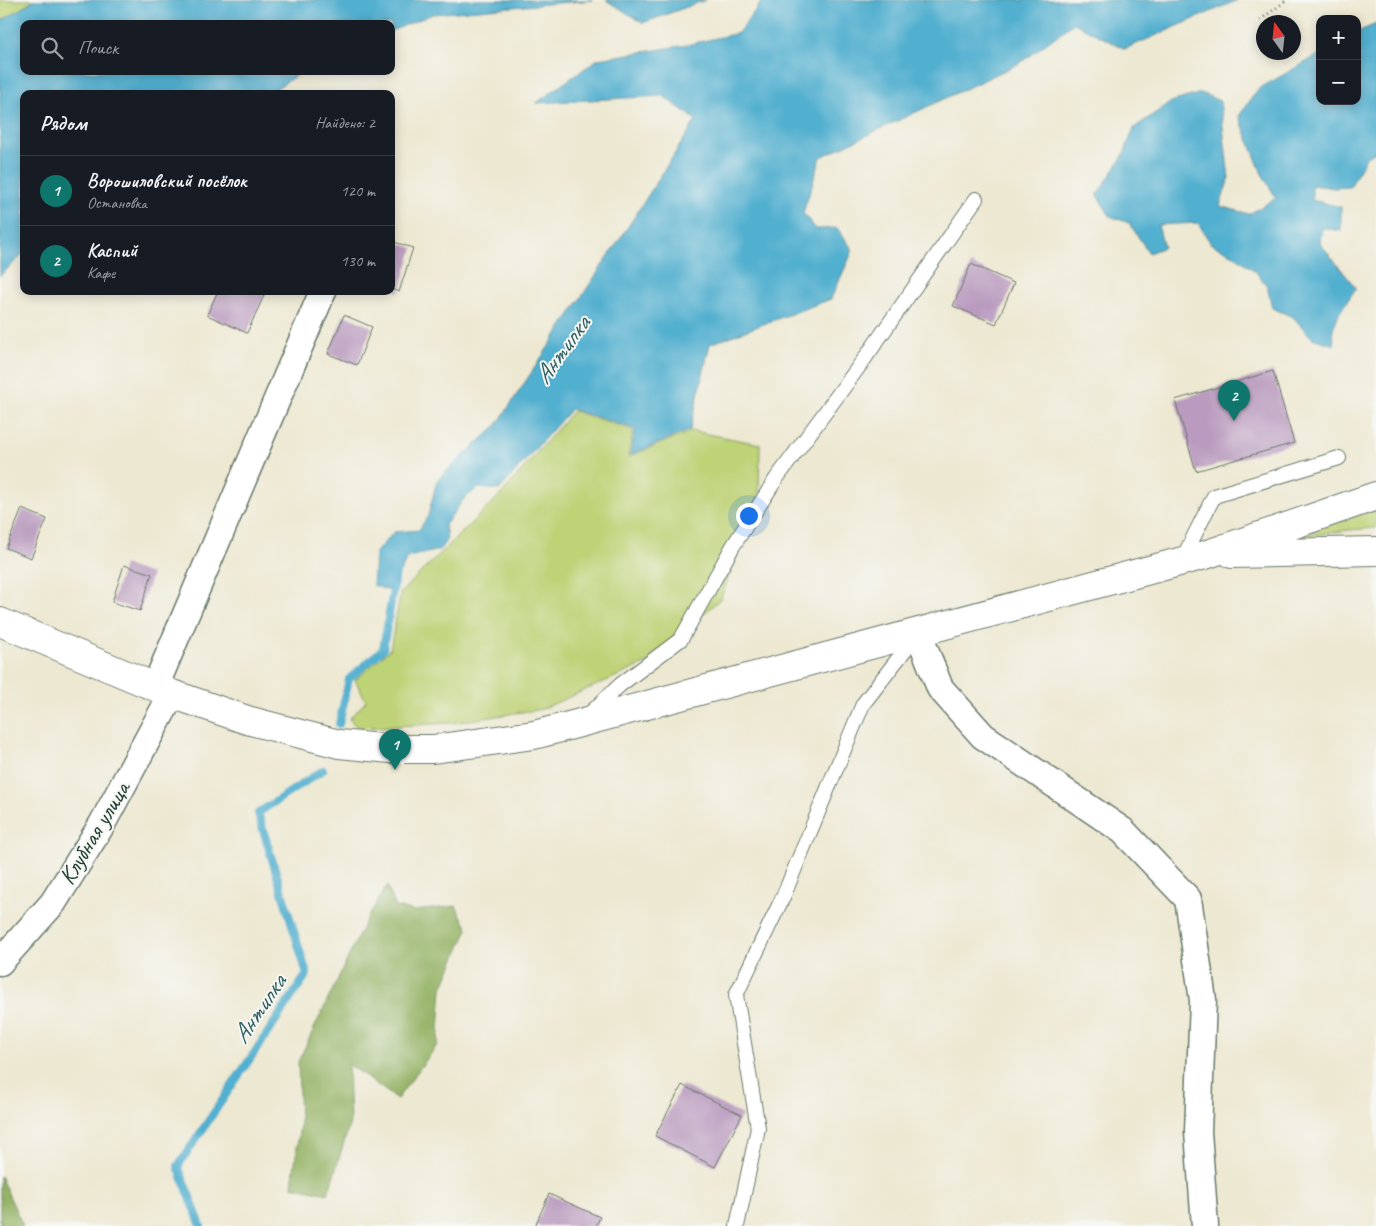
<!DOCTYPE html>
<html lang="ru">
<meta charset="utf-8">
<style>
body{margin:0;font-family:Caveat,sans-serif;background:#20242c;color:#f1f3f6}
.controls{position:absolute;right:15px;top:15px;display:grid;overflow:hidden;border-radius:10px;box-shadow:0 2px 12px #0003}
.controls button{width:45px;height:45px;display:grid;place-items:center;padding:0;border:0;border-bottom:1px solid #363941;background:#171b24;color:#f1f3f6;font:25px sans-serif}
.compass{position:absolute;left:1256px;top:15px;width:45px;height:45px;border-radius:50%;background:#171b24;box-shadow:0 2px 12px #0003;rotate:345deg}
.you{position:absolute;left:748px;top:515px;width:18px;height:18px;margin:-12px;border:4px solid #fff;border-radius:50%;background:#1a73e8;box-shadow:0 0 0 8px #1a73e833}
.badge{display:grid;place-items:center;width:32px;height:32px;border-radius:50%;background:#0f766e;color:#fff;font-size:16px;font-weight:700}
.pin{position:absolute;translate:-50% -41px;filter:drop-shadow(0 1px 2px #0008)}
.pin::after{content:'';position:absolute;top:26px;width:18px;height:15px;background:inherit;clip-path:polygon(0 0,100% 0,50% 100%)}
.list{margin:0;padding:0;list-style:none}
h2{display:flex;justify-content:space-between;align-items:center;height:65px;margin:0;padding:0 20px;font-size:21px}
h2 small{font-size:16px;font-weight:400;color:#9ea1a6}
.list li{display:grid;grid-template-columns:32px 1fr auto;gap:15px;align-items:center;box-sizing:border-box;height:70px;padding:0 20px;border-top:1px solid #363941}
.list b{display:block;font-size:19px;white-space:nowrap}
.list p{margin:0;font-size:16px;white-space:nowrap;color:#9ea1a6}
.list em{font-size:16px;font-style:normal;color:#9ea1a6}
.icon{flex:none;width:28px;height:28px;fill:none;stroke:currentColor;stroke-width:2;stroke-linecap:round;stroke-linejoin:round}
.map{position:relative;flex:none;width:1376px;height:1226px;overflow:hidden}
.search{position:absolute;background:#171b24;box-shadow:0 2px 12px #0003;left:20px;top:20px;width:375px;height:55px;display:flex;align-items:center;gap:12px;box-sizing:border-box;padding:0 18px;border-radius:10px;color:#9ea1a6;font-size:19px}
.panel{position:absolute;background:#171b24;box-shadow:0 2px 12px #0003;left:20px;top:90px;width:375px;height:205px;border-radius:10px}
.map>svg:first-child{display:block}
</style>
<div class="map">
<svg width="1376" height="1226" viewBox="0 0 1376 1226">
<rect width="100%" height="100%" fill="#f6f6f2"/>
<filter id="ink" filterUnits="userSpaceOnUse"><feTurbulence type="fractalNoise" baseFrequency=".02" numOctaves="2"/><feDisplacementMap in="SourceGraphic" scale="10" xChannelSelector="R" yChannelSelector="G"/><feConvolveMatrix kernelMatrix="1 2 1 2 8 2 1 2 1" color-interpolation-filters="sRGB"/></filter>
<filter id="wash" filterUnits="userSpaceOnUse"><feTurbulence type="fractalNoise" baseFrequency=".0096" numOctaves="4" result="noise"/><feDisplacementMap in="SourceGraphic" scale="20" xChannelSelector="R" yChannelSelector="G"/><feGaussianBlur stdDeviation="1.12" result="paint"/><feColorMatrix in="noise" values="0 0 0 0 0 0 0 0 0 0 0 0 0 0 0 0 0 1.4 0 .05"/><feComposite in="paint" operator="in"/></filter>
<g filter="url(#wash)">
<rect width="100%" height="100%" fill="#ede8d1"/>
<path fill="#bed276" stroke="#6e8855" d="M0,0H34L0,22Z
M573,411L633,430L628,457L692,431L760,444L759,495L721,598L654,660L542,709L451,723L358,728L349,719L366,701L355,680L390,649L401,592L503,492Z
M1376,509V528L1349,530L1292,538Z"/>
<path fill="#96b467" stroke="#5a784e" d="M387,886L396,907L414,911L456,906L468,929L442,988L438,1044L397,1099L348,1064L350,1123L328,1194L292,1186L300,1124L298,1062L366,920Z
M0,1176L23,1226H0Z"/>
<path fill="#51afcf" stroke="#387682" d="M34,0H593L433,14L391,31V24H24V71H303L268,94H24V253L0,276V22Z
M606,0H706L643,23Z
M763,0H1238L1125,49L1074,23L1020,63L821,157L803,213L816,229L837,228L853,250L831,299L710,344L690,430L630,455L635,429L571,409L499,490L478,488L464,499L445,525L447,539L440,550L408,557L390,591L373,585L375,553L394,532L419,530L428,516L437,480L496,426L633,219L696,120L663,96L536,103L598,59L686,45L738,33Z
M1376,24V151L1367,156L1350,187L1335,188L1312,185V200L1341,207V231L1322,228L1320,243L1356,288L1340,312L1333,328L1334,345L1312,338L1293,317L1272,308L1267,286L1255,271L1234,255L1211,244L1198,223L1158,225L1164,247L1149,253L1129,223L1110,216L1097,195L1123,156L1134,128L1171,102L1201,93L1220,101L1229,178L1220,206L1249,214L1276,198L1262,174L1239,116L1258,89L1320,54V101H1357V32Z"/>
<g fill="none" stroke-linecap="round" stroke-linejoin="round">
<path stroke="#51afcf" stroke-width="8" d="M339,724L349,679L383,649L396,573
M201,1226L178,1166L307,974L258,813L323,770"/>
</g>
<g id="blocks">
<path fill="#ba9bbf" d="M391,241L413,248L399,292L391,289Z
M971,264L1014,283L996,324L953,306Z
M218,291H266L247,333L207,315Z
M344,315L372,327L357,365L328,354Z
M1273,371L1294,443L1196,471L1175,400Z
M22,509L47,519L31,558L6,548Z
M124,565L152,574L140,611L112,602Z
M682,1085L742,1115L715,1167L655,1136Z
M549,1194L600,1217L596,1226H535Z"/>
</g>
</g>
<g filter="url(#ink)">
<use href="#blocks" fill-opacity="0" stroke="#67796b" stroke-width="1"/>
<g fill="none" stroke-linecap="round" stroke-linejoin="round">
<g stroke="#67796b" stroke-width="16">
<path id="service" d="M1182,560L1214,496L1339,458
M587,716L620,685L681,639L733,546L776,479L863,361L976,199
M737,1226L758,1128L736,995L783,897L863,704L915,637"/>
</g>
<g stroke="#67796b" stroke-width="29">
<path id="minor" d="M918,632L940,688L983,736L1123,831L1188,899L1203,1000L1198,1132L1205,1226
M155,687L323,291
M0,962L53,903L101,826L172,694"/>
</g>
<g stroke="#67796b" stroke-width="30">
<path id="secondary" d="M1232,554L1376,551
M0,622L172,694L247,720L339,744L391,749H433L534,735L580,723L1205,555L1376,496"/>
</g>
<path stroke="#67796b" stroke-width="3" stroke-dasharray="1 4" stroke-linecap="butt" d="M1260,20L1287,0"/>
<use href="#service" stroke="#fff" stroke-width="14"/>
<use href="#minor" stroke="#fff" stroke-width="26"/>
<use href="#secondary" stroke="#fff" stroke-width="28"/>
</g>
</g>
<g text-anchor="middle" dominant-baseline="central" stroke-width="4" stroke-linejoin="round" paint-order="stroke">
<g font-size="24" fill="#1f3d34" stroke="#f6f6f2">
<text transform="translate(94 833) rotate(-59)">Клубная улица</text>
</g>
<g font-size="25" font-style="italic" fill="#2e5f62" stroke="#f6f6f2">
<text transform="translate(562 350) rotate(-54)">Антипка</text>
<text transform="translate(259 1009) rotate(-56)">Антипка</text>
</g>
</g>
</svg>
<div class="controls">
<button>+</button>
<button>−</button>
</div>
<svg class="compass" viewBox="-18 -18 36 36"><path d="M0-13l5 13h-10z" fill="#e53935"/><path d="M0 13l5-13h-10z" fill="#9ea1a6"/></svg>
<div class="you"></div>
<div class="pin badge" style="left:395px;top:770px">1</div>
<div class="pin badge" style="left:1234px;top:421px">2</div>
<div class="search"><svg class="icon" aria-label="search" viewBox="0 0 24 24"><circle cx="10" cy="10" r="6"/><path d="M15 15l6 6"/></svg>Поиск</div>
<section class="panel">
<h2>Рядом<small>Найдено: 2</small></h2>
<ul class="list">
<li><span class="badge">1</span><div><b>Ворошиловский посёлок</b><p>Остановка</p></div><em>120 m</em></li>
<li><span class="badge">2</span><div><b>Каспий</b><p>Кафе</p></div><em>130 m</em></li>
</ul>
</section>
</div>
